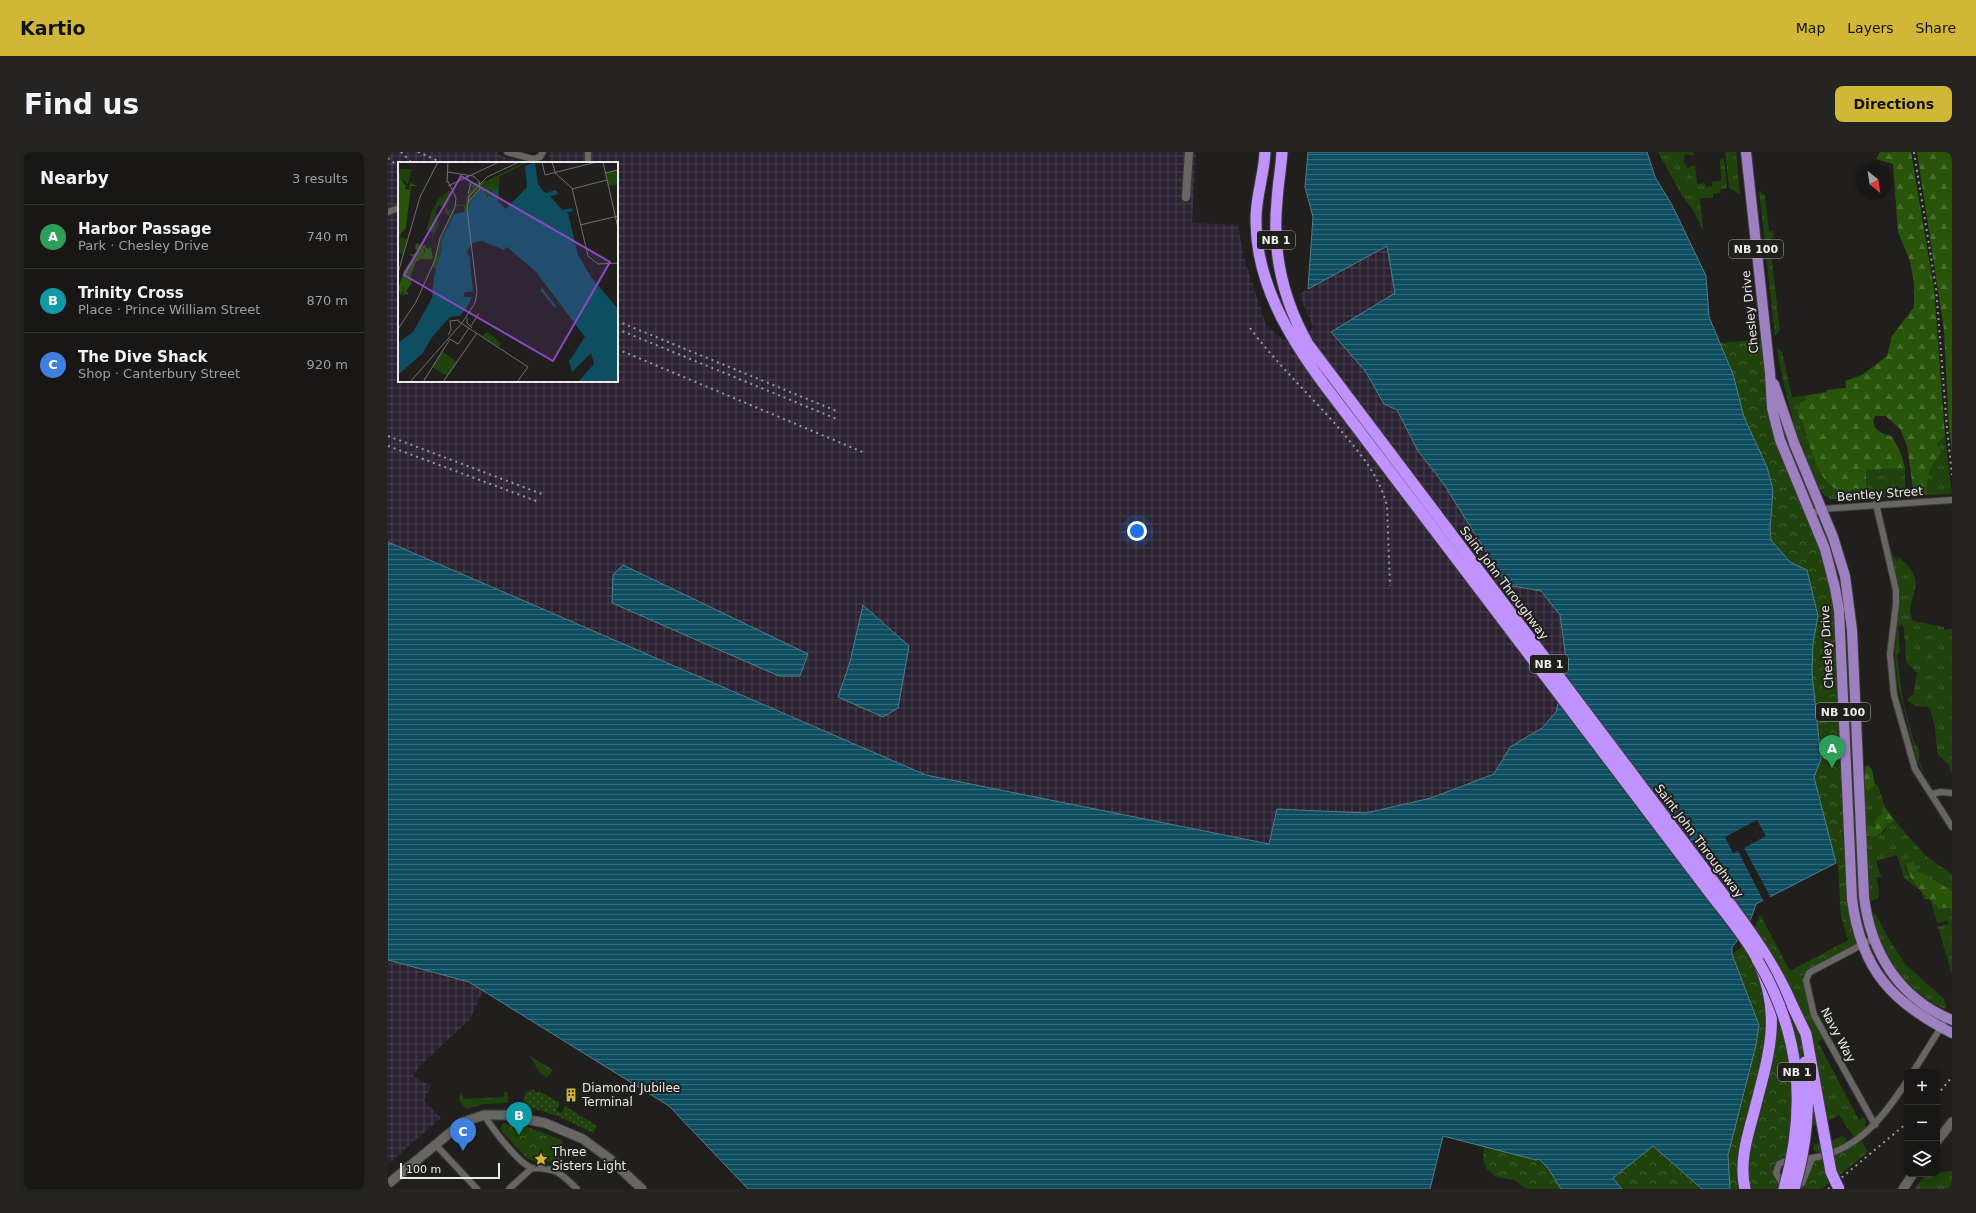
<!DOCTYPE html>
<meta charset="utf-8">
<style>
body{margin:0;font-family:"DejaVu Sans",sans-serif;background:#252423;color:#f1f3f6}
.controls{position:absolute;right:12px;bottom:12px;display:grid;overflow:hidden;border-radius:8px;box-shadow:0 2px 6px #0003}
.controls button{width:36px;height:36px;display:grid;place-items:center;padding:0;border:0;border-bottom:1px solid #363635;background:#181716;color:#f1f3f6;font:20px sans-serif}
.compass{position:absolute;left:1468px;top:12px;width:36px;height:36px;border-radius:50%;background:#181716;box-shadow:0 2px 6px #0003;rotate:150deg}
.scale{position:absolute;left:12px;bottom:10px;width:100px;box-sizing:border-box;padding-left:4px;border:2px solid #eaeae8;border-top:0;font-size:11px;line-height:14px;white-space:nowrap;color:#eaeae8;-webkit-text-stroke:3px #201f1d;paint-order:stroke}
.you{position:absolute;left:749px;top:379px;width:14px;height:14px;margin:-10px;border:3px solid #fff;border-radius:50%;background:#1a73e8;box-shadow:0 0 0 6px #1a73e833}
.badge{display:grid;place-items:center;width:26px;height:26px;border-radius:50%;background:#d1b736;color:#fff;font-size:13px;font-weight:700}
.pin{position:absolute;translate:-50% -33px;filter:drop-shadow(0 1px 2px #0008)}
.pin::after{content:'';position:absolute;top:21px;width:14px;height:12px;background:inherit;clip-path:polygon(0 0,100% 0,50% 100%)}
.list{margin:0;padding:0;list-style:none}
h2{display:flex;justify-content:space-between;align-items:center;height:52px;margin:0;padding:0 16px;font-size:17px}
h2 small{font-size:13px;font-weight:400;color:#9f9fa1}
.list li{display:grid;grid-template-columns:26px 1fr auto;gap:12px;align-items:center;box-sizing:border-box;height:64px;padding:0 16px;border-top:1px solid #363635}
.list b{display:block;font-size:15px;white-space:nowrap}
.list p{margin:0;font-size:13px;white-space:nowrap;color:#9f9fa1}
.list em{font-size:13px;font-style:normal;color:#9f9fa1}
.icon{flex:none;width:22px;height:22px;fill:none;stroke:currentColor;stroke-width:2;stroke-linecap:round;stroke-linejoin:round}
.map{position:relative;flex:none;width:1564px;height:1037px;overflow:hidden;border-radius:8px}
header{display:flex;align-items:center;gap:24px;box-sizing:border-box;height:56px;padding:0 20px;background:#d1b736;color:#111}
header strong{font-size:19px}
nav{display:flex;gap:22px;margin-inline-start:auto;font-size:14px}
.intro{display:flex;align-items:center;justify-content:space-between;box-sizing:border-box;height:96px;padding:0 24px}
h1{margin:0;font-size:28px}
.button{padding:10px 18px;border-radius:8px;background:#d1b736;color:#111;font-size:14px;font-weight:700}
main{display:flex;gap:24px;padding:0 24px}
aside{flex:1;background:#181716;border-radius:8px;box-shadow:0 2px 6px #0003}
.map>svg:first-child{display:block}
</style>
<header>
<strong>Kartio</strong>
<nav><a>Map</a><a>Layers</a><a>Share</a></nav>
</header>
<div class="intro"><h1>Find us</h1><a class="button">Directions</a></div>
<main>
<aside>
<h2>Nearby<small>3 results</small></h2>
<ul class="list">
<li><span class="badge" style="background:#2e9e5b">A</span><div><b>Harbor Passage</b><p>Park · Chesley Drive</p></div><em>740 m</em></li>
<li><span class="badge" style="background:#0f9aa8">B</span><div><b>Trinity Cross</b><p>Place · Prince William Street</p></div><em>870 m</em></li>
<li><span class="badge" style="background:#3f7fe0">C</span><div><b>The Dive Shack</b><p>Shop · Canterbury Street</p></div><em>920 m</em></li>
</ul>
</aside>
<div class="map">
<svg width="1564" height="1037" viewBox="0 0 1564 1037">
<defs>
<pattern id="industrial-grid" width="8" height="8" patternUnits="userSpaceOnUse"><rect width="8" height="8" fill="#2b2332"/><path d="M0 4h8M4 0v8" fill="none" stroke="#4a4350"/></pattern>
<pattern id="grass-tufts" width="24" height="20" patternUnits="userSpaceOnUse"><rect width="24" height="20" fill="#20420c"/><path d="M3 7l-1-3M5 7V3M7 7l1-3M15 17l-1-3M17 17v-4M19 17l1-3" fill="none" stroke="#415d2f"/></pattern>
<pattern id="forest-firs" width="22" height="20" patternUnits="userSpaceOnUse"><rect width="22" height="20" fill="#28550a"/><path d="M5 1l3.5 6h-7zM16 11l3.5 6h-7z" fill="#476e2e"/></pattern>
<pattern id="park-crowns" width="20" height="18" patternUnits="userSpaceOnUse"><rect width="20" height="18" fill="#20420c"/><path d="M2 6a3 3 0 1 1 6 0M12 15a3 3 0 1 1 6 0" fill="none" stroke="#415d2f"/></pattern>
<pattern id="garden-dots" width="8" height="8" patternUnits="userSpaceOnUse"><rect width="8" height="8" fill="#20420c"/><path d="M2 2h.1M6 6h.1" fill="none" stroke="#415d2f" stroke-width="1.8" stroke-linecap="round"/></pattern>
<pattern id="water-rules" width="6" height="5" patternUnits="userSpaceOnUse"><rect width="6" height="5" fill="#0f4e61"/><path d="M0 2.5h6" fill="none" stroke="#326878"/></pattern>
</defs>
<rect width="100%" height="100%" fill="#201f1d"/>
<path fill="url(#industrial-grid)" d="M0,0H110L113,4L143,11H11V229H229V11H146L160,7L161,0H808L804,71L850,73L855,103L878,173L895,188L920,181L925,175L911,142L999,94L1007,142L943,180L978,220L996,252L1008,258L1030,299L1055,331L1119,433L1153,439L1172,463L1179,514L1168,560L1154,576L1122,595L1106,622L1043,646L978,661L889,657L881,692L538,623L0,390Z
M0,808L81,830L95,838L82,867L34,912L25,924L43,934L36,949L53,966L0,1012Z"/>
<path fill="url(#grass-tufts)" d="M1270,0H1305L1306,4L1297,2L1296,9L1299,16L1307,13L1309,32L1317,31V35L1324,34V30L1333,29L1332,8L1336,6L1339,36L1332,37L1333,41L1325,42V45L1312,47L1315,78L1305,58L1293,42Z
M1337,0H1348L1352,42L1341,36Z
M1371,39L1377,43L1381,80L1385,79L1386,85L1377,91Z
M1378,104L1382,105L1384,109L1392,178L1387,184Z
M1389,196L1394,200L1404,245L1421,243L1422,246L1412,252L1409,259C1410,264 1414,268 1415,273C1424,300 1431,335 1463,340L1467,336L1470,337L1473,346L1443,347C1419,342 1392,221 1389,196Z
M1557,284L1564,342L1539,343C1539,322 1541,316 1554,300L1549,292Z
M1517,316V344L1478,346V318Z
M1504,401L1509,409L1511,407L1507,403C1548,431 1513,446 1525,469L1556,475V478L1564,477V623L1561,613L1550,603L1549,599L1547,575L1542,557L1540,555L1527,554L1520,549V546L1525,543L1529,521L1518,510L1516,476L1513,472L1510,476L1512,499L1509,504L1515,549L1526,590L1531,598V609L1536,620H1535L1529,608L1510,533L1507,502L1512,444Z
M1486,630L1490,634L1497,655L1495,656V661L1488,675H1478L1476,636L1480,639L1487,634Z
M1507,669L1539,705L1564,722V739L1535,721L1530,720L1525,709L1517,715L1522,726L1530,737L1516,726L1509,703L1488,709L1493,724L1488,726L1491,736L1490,747L1481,749L1478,683L1481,685L1496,680L1500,672Z
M1533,741L1552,755L1564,758V823L1550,775L1560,772L1559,769L1549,771L1542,747L1536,748Z
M1483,760L1489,764L1501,787L1517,812L1556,847L1559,857C1552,856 1544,850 1538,846C1506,824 1493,796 1483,760Z
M1414,824L1421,860L1435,887L1430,890L1471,968L1476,965L1478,968L1477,976L1467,984H1465L1451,963L1436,971L1411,853L1401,830Z
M142,904L165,918L159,926L152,921Z
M116,939L120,941V951L95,952L78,957L71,948L72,943L74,942L75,947L116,945Z
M1454,984L1459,987C1457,996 1434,1003 1426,999L1425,995L1426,992L1441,990Z
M1564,1019V1037H1527L1536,1023Z"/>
<path fill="url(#forest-firs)" d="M1492,0H1523L1546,136L1557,284L1549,292L1554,300C1541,316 1539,322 1539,343H1526L1519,294L1512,277L1498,264H1487C1481,277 1494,282 1504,284L1513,302L1517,316L1478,318V346H1473L1470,337L1467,336L1462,340C1429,341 1423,292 1414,270C1412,266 1410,264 1409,259L1412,251L1422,246L1421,243L1439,240V238L1458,236L1457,229L1474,223L1499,204L1504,184L1526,155V131L1522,109L1510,80L1505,12L1488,7Z
M1529,0H1564V302L1561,276L1556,178Z
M1480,613L1484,618L1487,634L1480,639L1476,636L1477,615Z
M1497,655L1507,669L1500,672C1495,680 1488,688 1478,683V675L1480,674L1488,675L1486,669L1494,663L1495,656Z
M1525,709L1530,720L1535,721L1564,739V758C1560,756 1556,756 1552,755C1542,751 1514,722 1519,711Z"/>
<path fill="url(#park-crowns)" d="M1378,187L1384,256L1447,436L1461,702L1474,793L1402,830L1415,867L1436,971L1420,974L1414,993L1396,1009L1388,1021L1402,1037L1424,1007L1472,986L1480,1000L1434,1037H1342L1340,1003L1358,936L1371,873L1344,802C1359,793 1367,778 1372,762L1402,819L1460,788L1453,765L1450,714L1438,677L1426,625L1433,607L1424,521L1425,491L1430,464L1419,418L1402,410L1383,388L1382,377L1385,338L1379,315L1356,265L1345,222L1332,191Z
M114,971L137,974L174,988L175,990L170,1000L179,1012L158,1009L153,1011L140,1007L115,981L113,977Z
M1096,993L1148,1008L1151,1007L1160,1016L1173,1037H1138L1126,1028L1108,1025L1099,1017L1095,1007Z
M1265,993L1314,1037H1234L1224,1026Z"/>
<path fill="url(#garden-dots)" d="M144,937L150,941L151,939L172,951L168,958L174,961L177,954L209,974L205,981L170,964L135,953L137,941Z"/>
<path fill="url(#water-rules)" stroke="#517d8a" d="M920,0H1259L1267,25L1284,53L1318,124L1321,165L1345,222L1356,265L1379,315L1385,338L1382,377L1383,388L1402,410L1419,418L1430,464L1425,491L1424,521L1433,607L1426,625L1448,711L1368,752C1363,769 1356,782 1344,795V802L1371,873L1368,893L1340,1003L1342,1037H1314L1265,994L1225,1026L1234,1037H1173L1160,1016L1151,1007L1148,1008L1055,984L1042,1037H360L281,954L81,830L0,808V390L538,623L881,692L889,657L978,661L1043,646L1106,622L1122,595L1154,576L1168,560L1179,514L1172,463L1153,439L1119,433L1055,331L1030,299L1009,258L996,252L978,220L943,180L1007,141L999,94L920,137L925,65L917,35Z
M235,413L420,502L412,524H391L224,451L225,423Z
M475,453L521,494L510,556L495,565L450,545L462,510Z"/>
<path fill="#201f1d" d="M1369,668L1378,684L1356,696L1383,746L1376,750L1350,699L1345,701L1337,685Z"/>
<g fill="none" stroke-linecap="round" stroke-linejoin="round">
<g stroke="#3b3a38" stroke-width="8">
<path id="minor" d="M119,0L145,7L152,5L155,0
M200,11V0
M0,60L11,56
M1488,352L1508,438V452L1502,502L1506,543L1527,617L1564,675
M1423,362L1434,357L1564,348
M1543,642L1553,640L1564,641
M1485,787L1424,819L1421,821L1418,828L1426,863L1487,973
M1525,920L1555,872
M96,963C104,976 130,1011 144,1016
M47,992L89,1037
M1397,1036L1388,1021L1391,1012C1403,1005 1417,1008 1430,1005C1472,996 1497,963 1519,929
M1408,1036L1414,1031L1424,1007
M121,1037L144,1016C168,1016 172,1020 189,1037"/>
</g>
<g stroke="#3b3a38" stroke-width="10">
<path id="tertiary" d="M798,45L801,0"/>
</g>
<g stroke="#3b3a38" stroke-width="11">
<path id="secondary" d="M1549,989L1564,970
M0,1032L75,970L96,963H117L157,971L195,987L222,1007L254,1037
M1515,1037L1525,1022"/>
</g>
<g stroke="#3b3a38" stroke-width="12">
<path id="primary" d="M1358,0L1382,221L1384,256L1392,288L1437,397L1447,436L1451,458L1464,747C1473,817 1503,850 1564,881
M1386,232L1406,291L1445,385L1457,424L1464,478L1476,745C1483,801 1511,846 1564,868"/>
</g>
<g stroke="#3b3a38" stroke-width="13">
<path id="motorway" d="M877,0C876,23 868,44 868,66C867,130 902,187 938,235L1324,744C1338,762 1361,789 1370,809C1395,864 1380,905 1366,960C1359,985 1351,1011 1357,1037
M894,0C893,16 890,32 889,49C884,99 895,148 920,192L1332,738C1360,776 1387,812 1405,855"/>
</g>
<use href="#minor" stroke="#676663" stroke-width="6"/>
<use href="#tertiary" stroke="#676663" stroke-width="8"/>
<use href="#secondary" stroke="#676663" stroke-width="9"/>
<use href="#primary" stroke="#9c80c0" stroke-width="10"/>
<use href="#motorway" stroke="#bf92fe" stroke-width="11"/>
<path stroke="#9a9a98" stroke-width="2" stroke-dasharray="2 4" stroke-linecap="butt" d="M13,0L24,11
M30,0L55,11
M1526,0L1548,136L1559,276L1564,323
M0,6L11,15
M229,169L451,260
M862,176C888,211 920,241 949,274C970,299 991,322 999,354L1002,434
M229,177L449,267
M229,197L477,301
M0,284L154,342
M0,294L151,350
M1549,943L1564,925
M1440,1037L1519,971"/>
<g stroke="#3b3a38" stroke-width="13" stroke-linecap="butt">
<path id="motorway-bridge" d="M1370,809C1413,882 1419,956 1396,1037
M1405,855L1418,882L1443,1020L1451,1037
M1406,1037C1418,997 1423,951 1417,910"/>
</g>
<use href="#motorway-bridge" stroke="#bf92fe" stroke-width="11"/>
</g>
<defs>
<g id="building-bare" transform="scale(1.08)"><path d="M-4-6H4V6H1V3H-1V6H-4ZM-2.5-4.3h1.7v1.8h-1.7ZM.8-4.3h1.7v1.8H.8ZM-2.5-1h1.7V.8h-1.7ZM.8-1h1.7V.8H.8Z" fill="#d1b736" stroke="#201f1d" stroke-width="2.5" paint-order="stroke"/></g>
<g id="sight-bare" transform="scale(1.08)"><path d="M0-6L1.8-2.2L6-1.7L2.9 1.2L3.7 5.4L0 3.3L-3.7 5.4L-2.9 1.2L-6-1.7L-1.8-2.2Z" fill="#d1b736" stroke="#201f1d" stroke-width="2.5" paint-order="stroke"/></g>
</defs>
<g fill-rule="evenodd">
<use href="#building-bare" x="183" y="943"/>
<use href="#sight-bare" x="153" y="1007"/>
</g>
<g text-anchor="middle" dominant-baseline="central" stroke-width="4" stroke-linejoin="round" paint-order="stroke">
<g fill="#201f1d" stroke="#adadab" stroke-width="1">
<rect x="869" y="79" width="38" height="18" rx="3"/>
<rect x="1341" y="88" width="54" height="18" rx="3"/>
<rect x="1142" y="503" width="38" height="18" rx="3"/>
<rect x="1428" y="551" width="54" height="18" rx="3"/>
<rect x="1390" y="911" width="38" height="18" rx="3"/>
</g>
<g font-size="11" font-weight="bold" fill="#eaeae8">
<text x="888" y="88">NB 1</text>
<text x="1368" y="97">NB 100</text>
<text x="1161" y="512">NB 1</text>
<text x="1455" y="560">NB 100</text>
<text x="1409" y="920">NB 1</text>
</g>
<g font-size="12" fill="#eaeae8" stroke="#201f1d">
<text transform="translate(1362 160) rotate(-96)">Chesley Drive</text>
<text transform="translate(1492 342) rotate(-4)">Bentley Street</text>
<text transform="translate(1116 431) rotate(53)">Saint John Throughway</text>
<text transform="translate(1439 495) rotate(-93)">Chesley Drive</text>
<text transform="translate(1311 689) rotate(53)">Saint John Throughway</text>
<text transform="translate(1450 883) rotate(62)">Navy Way</text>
</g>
<g font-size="12" fill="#eaeae8" stroke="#201f1d" text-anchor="start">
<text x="194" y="936">Diamond Jubilee<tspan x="194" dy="14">Terminal</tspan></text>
<text x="164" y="1000">Three<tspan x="164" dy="14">Sisters Light</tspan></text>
</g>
</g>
<g transform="translate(10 10)">
<rect width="220" height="220" fill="#201f1d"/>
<path d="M2,7H14L10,22L2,16ZM51,28L53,31L49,44L44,37L50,49L55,46L51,53L48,52L46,45L41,43L38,48L40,63L36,71L40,65L43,55L42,57L39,67L33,78L35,71L32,68H29L27,73L34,49L41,37ZM44,189L59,200L49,214L34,205Z" fill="#20420c"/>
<path d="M1,3L2,16L8,24L7,27L11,28L12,21L20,24H13L8,66L3,71L0,86ZM18,81L23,83L22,86L28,82L26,89L27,92V85L31,87L33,85L35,97H23L18,100L12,115L14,121L8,129L11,132L5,133L6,123L3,134L0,126L7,107L15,95L11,92H17L19,88L17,87Z" fill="#28550a"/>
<path d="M127,0H130L101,15V35L105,44L94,29V34L89,35L86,25L71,49L66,51V44H59L43,79L44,86L38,108L34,105L40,82L58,42L67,43L71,27H76L69,22L88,19ZM220,8V22L210,24L207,11ZM0,75L9,77L6,92L0,91ZM89,170L103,181L101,185L84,174Z" fill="#20420c"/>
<path d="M137,0L140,22L145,29L148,31L158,28L160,32L152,34L164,48L174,46L175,49L167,51H170L180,93L193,115L220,147V220H180L196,202L193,191L174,210L171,199L187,175L138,110L109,85L106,88L84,79L74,81L69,90L72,96L75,130H67L65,135H74L69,145L62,154L52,155L35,174L24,192L0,213V181L15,170L34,136L36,115L44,86L43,79L56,52L70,49L72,40L85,25L89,35L94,34V29L100,26V40L108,47L129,25L127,4ZM144,126L158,144L157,146L142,128Z" fill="#0f4e61"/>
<path fill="none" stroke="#71706e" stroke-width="1" d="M144,0L147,13L199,0M154,0L158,12L174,26L190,94L200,102L220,101M205,0L220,66M50,10L75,14L81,19L82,27L70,40M207,11L220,8M68,14L73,20L70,32M49,21L50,0M50,24L101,0M174,27L209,18M182,63L220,54M0,111L22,35L40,0M69,156V161L74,166M60,159L130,205L119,220M73,164L81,151M0,167L18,140L37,98L42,76L57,45L58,36L50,19M50,173L53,168L52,159L61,158M12,220L64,161L77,141L79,130L69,47L71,34L89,15L121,0M25,220L52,177L60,182L71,166M45,220L79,171"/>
<path fill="#8c48c5" fill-opacity="0.15" stroke="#8c48c5" stroke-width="2" d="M63,14L212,100L155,199L6,113Z"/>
<rect width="220" height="220" fill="none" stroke="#eaeae8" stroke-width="2"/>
</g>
</svg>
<div class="controls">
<button>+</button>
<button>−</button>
<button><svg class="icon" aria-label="layers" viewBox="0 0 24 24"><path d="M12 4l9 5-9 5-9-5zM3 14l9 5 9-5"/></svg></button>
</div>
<svg class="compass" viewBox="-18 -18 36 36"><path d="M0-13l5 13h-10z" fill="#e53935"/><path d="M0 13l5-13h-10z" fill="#9f9fa1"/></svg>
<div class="scale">100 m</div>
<div class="you"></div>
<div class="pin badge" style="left:1444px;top:616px;background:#2e9e5b">A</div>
<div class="pin badge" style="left:131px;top:983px;background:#0f9aa8">B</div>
<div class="pin badge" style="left:75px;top:999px;background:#3f7fe0">C</div>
</div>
</main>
